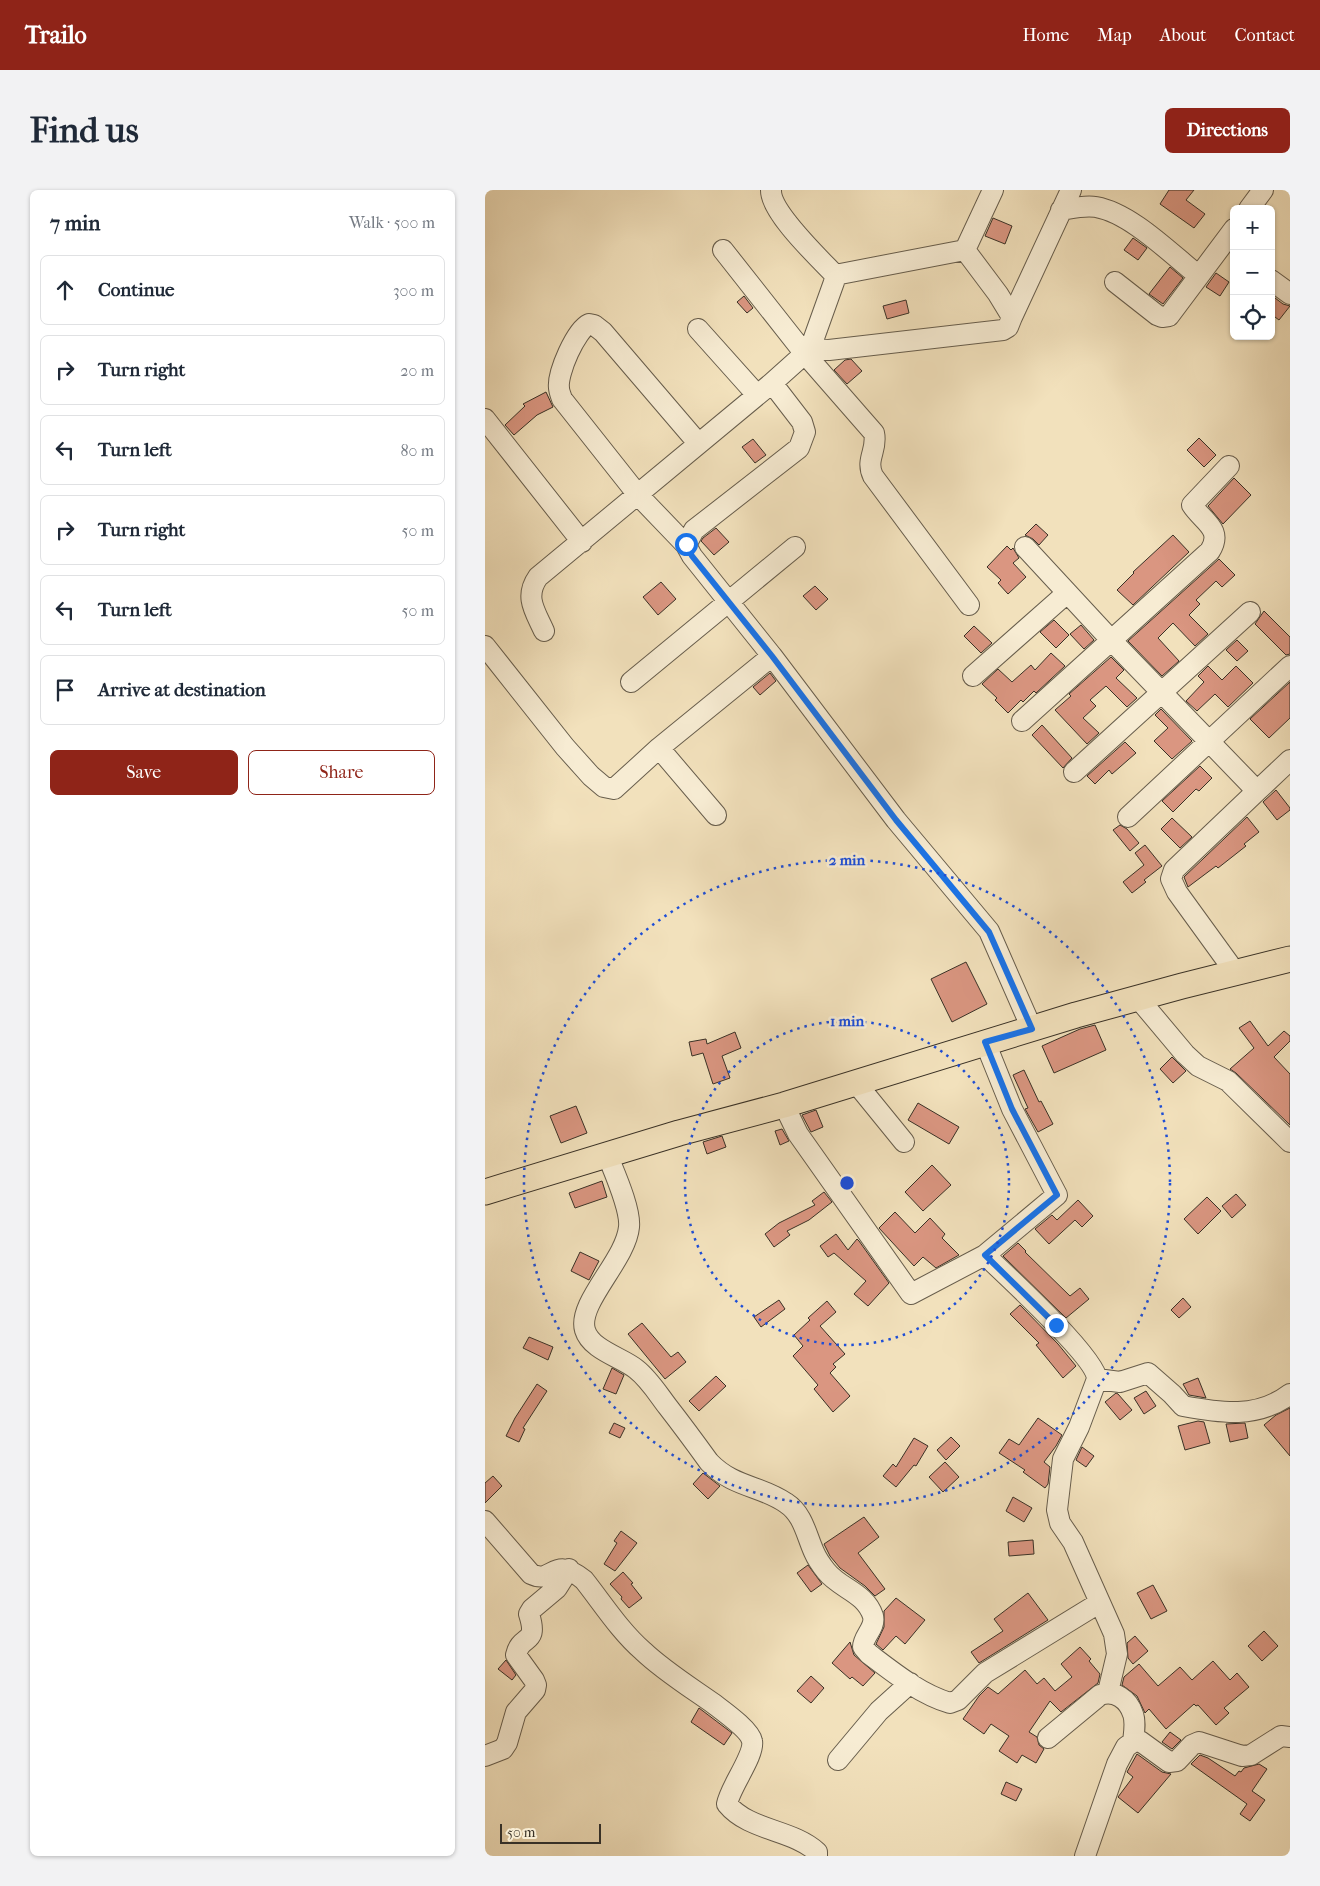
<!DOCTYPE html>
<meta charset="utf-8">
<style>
body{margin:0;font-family:"IM FELL French Canon",serif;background:#f2f2f3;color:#1f2937}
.controls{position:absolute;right:15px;top:15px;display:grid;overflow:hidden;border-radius:8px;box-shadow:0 1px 4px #0004}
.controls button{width:45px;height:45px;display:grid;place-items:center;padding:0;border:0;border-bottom:1px solid #e0e1e3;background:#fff;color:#1f2937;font:25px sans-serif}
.scale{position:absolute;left:15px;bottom:12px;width:101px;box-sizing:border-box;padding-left:5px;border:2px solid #393126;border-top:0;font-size:14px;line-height:18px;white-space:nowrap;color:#393126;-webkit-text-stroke:4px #f7ecd3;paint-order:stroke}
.stop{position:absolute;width:15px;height:15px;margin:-11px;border:4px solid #1a73e8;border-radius:50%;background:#fff}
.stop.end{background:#1a73e8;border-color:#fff;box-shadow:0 1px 5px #0008}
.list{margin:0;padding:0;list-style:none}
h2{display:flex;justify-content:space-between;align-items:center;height:65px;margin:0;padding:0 20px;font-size:21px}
h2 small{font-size:16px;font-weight:400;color:#747a83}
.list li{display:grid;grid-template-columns:32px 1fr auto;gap:15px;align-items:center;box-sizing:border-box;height:70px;margin:0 10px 10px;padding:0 10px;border:1px solid #e0e1e3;border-radius:8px}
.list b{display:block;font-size:19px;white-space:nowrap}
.list em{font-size:16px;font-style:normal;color:#747a83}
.actions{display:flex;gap:10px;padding:15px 20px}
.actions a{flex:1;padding:11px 0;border:1px solid #8f2418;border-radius:8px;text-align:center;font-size:18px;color:#8f2418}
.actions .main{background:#8f2418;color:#fff}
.icon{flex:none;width:28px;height:28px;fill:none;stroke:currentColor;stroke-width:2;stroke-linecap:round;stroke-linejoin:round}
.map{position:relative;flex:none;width:805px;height:1666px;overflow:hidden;border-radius:8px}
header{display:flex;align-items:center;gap:30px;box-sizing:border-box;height:70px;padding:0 25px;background:#8f2418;color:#fff}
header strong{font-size:24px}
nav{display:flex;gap:28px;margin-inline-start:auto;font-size:18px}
.intro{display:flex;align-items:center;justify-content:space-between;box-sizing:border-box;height:120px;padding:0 30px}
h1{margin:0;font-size:35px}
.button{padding:12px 22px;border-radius:8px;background:#8f2418;color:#fff;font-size:18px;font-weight:700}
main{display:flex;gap:30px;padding:0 30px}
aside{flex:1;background:#fff;border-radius:8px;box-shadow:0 1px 4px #0004}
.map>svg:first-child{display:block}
</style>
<header>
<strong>Trailo</strong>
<nav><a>Home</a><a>Map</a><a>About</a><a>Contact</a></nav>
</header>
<div class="intro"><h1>Find us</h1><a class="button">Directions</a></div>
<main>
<aside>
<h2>7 min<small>Walk · 500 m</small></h2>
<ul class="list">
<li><svg class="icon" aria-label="ahead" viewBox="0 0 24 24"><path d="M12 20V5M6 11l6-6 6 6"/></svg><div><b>Continue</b></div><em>300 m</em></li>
<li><svg class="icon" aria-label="right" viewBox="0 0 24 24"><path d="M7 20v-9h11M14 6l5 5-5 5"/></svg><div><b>Turn right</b></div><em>20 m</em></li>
<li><svg class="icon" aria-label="left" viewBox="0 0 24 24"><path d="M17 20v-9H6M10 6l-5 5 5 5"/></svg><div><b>Turn left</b></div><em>80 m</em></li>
<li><svg class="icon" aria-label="right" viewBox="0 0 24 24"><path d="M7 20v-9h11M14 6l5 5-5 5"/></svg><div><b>Turn right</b></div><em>50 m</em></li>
<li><svg class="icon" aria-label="left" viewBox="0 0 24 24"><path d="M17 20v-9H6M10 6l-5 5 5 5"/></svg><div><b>Turn left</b></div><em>50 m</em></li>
<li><svg class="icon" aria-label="arrive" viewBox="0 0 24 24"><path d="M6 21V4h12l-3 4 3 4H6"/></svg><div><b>Arrive at destination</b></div></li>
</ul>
<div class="actions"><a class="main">Save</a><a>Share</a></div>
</aside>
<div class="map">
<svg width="805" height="1666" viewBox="0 0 805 1666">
<rect width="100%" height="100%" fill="#f2e1bc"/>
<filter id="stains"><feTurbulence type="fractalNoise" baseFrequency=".004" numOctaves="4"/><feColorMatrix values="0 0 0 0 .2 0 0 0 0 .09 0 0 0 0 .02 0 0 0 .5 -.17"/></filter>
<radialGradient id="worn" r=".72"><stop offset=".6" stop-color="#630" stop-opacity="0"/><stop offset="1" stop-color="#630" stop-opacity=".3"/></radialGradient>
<path fill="#da9681" stroke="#393126" d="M684,0H709L701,10L720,24L709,38L675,14Z
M508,28L527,36L520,54L500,46Z
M648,48L662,58L653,70L639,60Z
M685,77L698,88L678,114L664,104Z
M731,83L744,92L735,106L721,97Z
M786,105L798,114L805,116L794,130L786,124Z
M259,106L268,118L262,123L252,112Z
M421,110L424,123L402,129L398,116Z
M366,169L377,181L362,194L349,180L360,170Z
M61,202L68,217L52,225L29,245L20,235L40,216L38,214Z
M714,248L731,265L719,277L702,260Z
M268,249L281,265L270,273L257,257Z
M749,288L766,305L738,334L723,316Z
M551,334L563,345L554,355L548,349L540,345Z
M231,338L244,352L229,365L216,351L218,348Z
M688,345L704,362L648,415L632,400L649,383L648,382Z
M522,356L526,360L528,358L534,368L528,373L541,387L523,404L513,393L516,390L502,377Z
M734,369L750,385L737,397L731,391L711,410L715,414L704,425L723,444L710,456L688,433L673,448L694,471L677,486L643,451Z
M176,392L191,409L173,425L158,407Z
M330,396L343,409L331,420L318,406Z
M779,421L805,447V464L801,465L770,434Z
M569,430L584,445L571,458L555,442Z
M596,435L609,450L599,459L585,444Z
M489,436L507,453L496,463L479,446Z
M752,450L763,461L752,471L741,460Z
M566,463L580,476L551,503L549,501L538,512L536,510L523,523L510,510L512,508L497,494L513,479L527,492L546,475L550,480Z
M626,467L639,480L631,488L652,508L642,517L621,496L605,510L611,516L598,528L614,543L602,554L570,520L586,506L584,504Z
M723,476L737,490L751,476L768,493L743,517L730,504L712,521L701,511L719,492L713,486Z
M285,483L291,491L275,505L268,497Z
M805,492V528L784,548L765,529Z
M676,519L707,551L687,569L669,551L683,538L670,525Z
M557,535L587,568L578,578L547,545Z
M640,552L651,563L627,584L624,580L610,594L602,586Z
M715,576L727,588L714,601L711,599L688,622L677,611Z
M791,600L805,618V620L792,630L778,612Z
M762,627L774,642L759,654L761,656L733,678L731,676L703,697L699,687Z
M687,628L707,647L695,658L676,639Z
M635,635L642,639L654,653L645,661L628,640Z
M660,655L677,676L659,690L661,692L647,703L638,692L659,675L650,663Z
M481,772L502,814L467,832L446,789Z
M765,831L783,856L799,841L805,846V851L789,867L805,884V935L751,883L745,879L769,858L754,838Z
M610,835L621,860L569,883L557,856L595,839Z
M250,842L256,858L237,866L245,888L228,894L218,863L207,866L204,852L221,849L222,854Z
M687,867L701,881L688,893L675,879Z
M539,880L554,912L556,911L568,934L553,942L540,919L543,918L528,885Z
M433,913L474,937L464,954L423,930Z
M91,916L102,943L76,953L65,926Z
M331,920L338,937L326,942L317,925Z
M297,939L304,951L295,955L290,941Z
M237,946L241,957L222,964L218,952Z
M447,975L466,995L438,1021L420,1002Z
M117,991L122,1007L90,1018L84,1003Z
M339,1002L347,1012L324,1030L302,1041L305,1045L289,1057L280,1044L294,1033L330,1015L327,1011Z
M751,1004L761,1015L747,1028L737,1016Z
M722,1007L736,1021L713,1044L699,1029Z
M593,1010L608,1026L597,1037L590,1030L564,1054L550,1039L567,1025L572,1030Z
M410,1022L430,1043L445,1028L460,1044L457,1048L474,1065L451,1078L438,1067L429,1076L394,1038Z
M351,1044L363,1060L372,1049L374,1051L404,1093L383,1116L369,1104L381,1091L349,1063L343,1067L335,1056Z
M533,1053L541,1061L540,1062L585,1106L595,1098L604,1109L581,1128L518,1066Z
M95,1062L114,1071L104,1090L86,1081Z
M698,1108L706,1117L694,1128L686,1120Z
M294,1110L300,1119L276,1137L269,1127Z
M342,1111L351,1122L335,1136L360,1164L348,1174L351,1177L345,1183L365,1206L348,1222L329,1199L333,1195L308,1166L318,1156L309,1145L325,1130L323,1128Z
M535,1115L573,1154L591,1176L578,1188L551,1155L554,1153L525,1124Z
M157,1133L186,1167L193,1162L201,1172L180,1189L143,1144Z
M44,1147L68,1157L63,1170L38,1158Z
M127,1178L139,1185L131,1204L118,1199Z
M231,1186L241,1196L214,1221L204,1211Z
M713,1188L721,1208L704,1205L698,1194Z
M52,1194L62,1201L38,1238L40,1239L34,1252L21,1246L30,1228Z
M661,1201L671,1216L659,1224L649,1208Z
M631,1203L633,1204L647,1220L635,1230L620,1212Z
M805,1218V1266L779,1235L791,1225Z
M553,1228L577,1245L571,1256L559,1272L565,1277L563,1294L560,1298L538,1282L540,1280L514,1263L524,1249L534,1255Z
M713,1231L719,1232L725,1253L700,1260L693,1236Z
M129,1233L140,1238L135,1248L124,1243Z
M760,1233L763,1248L745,1252L741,1234Z
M466,1247L475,1256L461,1270L452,1260Z
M429,1248L443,1256L431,1276L429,1275L411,1297L398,1286L408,1274L411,1277Z
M597,1257L609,1266L601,1277L591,1270Z
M460,1272L474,1287L458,1302L444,1287Z
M218,1283L235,1296L223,1309L208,1294Z
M8,1286L17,1296L0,1313V1293Z
M528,1307L547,1318L539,1332L521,1321Z
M379,1327L394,1347L373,1363L400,1399L390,1406L380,1396L355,1378L345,1366L339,1354Z
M136,1341L152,1353L130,1381L119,1374L132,1353L129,1351Z
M548,1350L549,1364L524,1366L523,1352Z
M323,1375L337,1394L326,1402L312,1383Z
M138,1382L148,1393L146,1394L157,1408L144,1418L136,1409L137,1407L125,1394Z
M668,1395L682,1421L666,1429L652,1403Z
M543,1403L563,1430L494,1473L486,1462L518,1441L509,1429Z
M411,1408L440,1430L420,1454L411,1446L398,1460L391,1454L399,1437V1421Z
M779,1441L793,1456L777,1471L763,1456Z
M650,1446L663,1461L648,1474L643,1468L642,1453Z
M365,1452L369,1465L390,1483L378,1496L367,1487L365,1489L347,1473Z
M595,1457L606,1469L604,1471L615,1484L613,1493L576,1522L565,1511L544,1542L552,1547L554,1555L559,1559L551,1573L537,1565L532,1573L514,1561L524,1546L506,1534L499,1544L478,1529L494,1506L503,1497L513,1504L540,1480L552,1494L559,1488L570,1501L587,1487L576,1474Z
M21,1470L31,1485L27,1490L13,1479Z
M728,1471L745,1490L752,1483L764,1497L739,1518L744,1523L731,1535L713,1515L711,1516L709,1514L681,1539L664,1519L660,1523L652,1506L637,1495L639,1487L654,1474L673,1496L695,1477L707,1490Z
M326,1486L339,1498L326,1513L312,1501Z
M214,1518L247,1543L239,1555L206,1532Z
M685,1542L696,1550L687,1559L677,1552Z
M652,1564L677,1582L686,1584L653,1623L633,1607L648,1587L642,1582Z
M715,1565L723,1568L750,1586L754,1581L756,1582L759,1578L774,1574L782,1579L767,1601L780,1610L765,1631L755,1624L762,1614L706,1574Z
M521,1592L537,1599L531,1611L516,1604Z"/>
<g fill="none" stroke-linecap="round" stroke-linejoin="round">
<g stroke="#675d4c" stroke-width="22">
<path id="minor" d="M286,0C285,22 334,68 350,85L349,92L325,159L287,193L317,232L320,242L314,258L209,340L201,355L207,366L287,466L411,630L504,741L547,839
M764,19L778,0
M576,20C588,18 600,15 611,17C646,23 686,64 714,86
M238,60L320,164L389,243C393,260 380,269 388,286L484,415
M480,60L508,0
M350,85L480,60
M786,90L805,104
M630,92L672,125L677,127L684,126L749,39
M527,127L586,0
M213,139L272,205
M325,159L344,160L518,140L523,137L527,127L513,104L480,60
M0,229L97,352
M201,355L153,305L77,209C76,206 74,201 74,198C72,183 91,140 104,134L109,135L118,142L213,253
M540,357L627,451L772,601L689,680L686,689L692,702L750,782
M59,441C50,421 39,407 53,387L287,193
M0,456L80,557L106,586L119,597L129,599L174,558L287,466
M488,486L582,403
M146,492L310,357
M537,531L725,361C739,339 717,331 707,315L744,276
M174,558L231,625
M589,582L765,422
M772,601L805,570
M643,627L805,476
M653,808L700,864L713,876L743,891L805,952
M371,893L419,952
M299,915L313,944L426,1104L500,1065L572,1005L527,919L500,852
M122,964C129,982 146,1019 144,1037C141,1070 92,1113 100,1140C106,1160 136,1167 151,1179C164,1189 173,1204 183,1217C197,1235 211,1254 224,1272C249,1298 275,1295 301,1313C318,1324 321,1344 329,1362C332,1369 337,1376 341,1381C355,1399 380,1402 388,1426C391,1438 378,1446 378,1457L384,1464C409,1483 435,1504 465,1513L473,1510L500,1483L614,1413
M500,1065C520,1084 611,1168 612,1189L594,1237L578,1269L572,1320L575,1333L588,1352L629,1444L632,1464L623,1502
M612,1189L635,1192L663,1183L687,1204L698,1216C736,1223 772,1229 805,1204
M0,1331L46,1384C69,1395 67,1364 99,1390C118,1414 135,1441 158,1461C179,1481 205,1497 229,1514C238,1521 265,1540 267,1551C270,1565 245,1597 242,1614C264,1641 307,1639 332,1662V1666
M563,1548L615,1505C630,1500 643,1509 648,1524C651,1532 649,1543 648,1552
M0,1566L18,1559L22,1553L31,1522L50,1500L51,1495L49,1490L31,1465C36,1443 54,1456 44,1424L47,1419L72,1398L84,1379
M353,1570L394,1521L425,1493
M600,1666L632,1574L641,1557L648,1552L655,1551L684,1572L692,1571L707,1555L714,1552L757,1566L766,1565L796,1546L805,1547"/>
</g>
<g stroke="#393126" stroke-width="27">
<path id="major" d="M0,1002L194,943L299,915L591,825L697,796L805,769"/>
</g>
<use href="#minor" stroke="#f7ecd3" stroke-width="20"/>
<use href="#major" stroke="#f2e1bc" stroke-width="25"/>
</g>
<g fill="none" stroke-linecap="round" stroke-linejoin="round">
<path stroke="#1a73e8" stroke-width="6" d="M201,354L207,366L287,466L411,630L504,742L547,839L500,852L527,919L572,1005L500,1065L571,1135"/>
</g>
<g fill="none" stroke="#1d4ed8" stroke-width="2.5" stroke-dasharray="2.5 5">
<circle cx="362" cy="993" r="162"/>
<circle cx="362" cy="993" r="323"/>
</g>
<circle cx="362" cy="993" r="8" fill="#1d4ed8" stroke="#f7ecd3" stroke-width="2.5"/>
<g font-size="15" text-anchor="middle" font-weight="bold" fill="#1d4ed8" stroke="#f7ecd3" stroke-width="5" stroke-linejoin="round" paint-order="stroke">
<text x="362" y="675">2 min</text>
<text x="362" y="836">1 min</text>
</g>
<rect width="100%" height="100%" filter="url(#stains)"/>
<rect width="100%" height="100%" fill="url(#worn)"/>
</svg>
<div class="controls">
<button>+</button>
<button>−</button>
<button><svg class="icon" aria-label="locate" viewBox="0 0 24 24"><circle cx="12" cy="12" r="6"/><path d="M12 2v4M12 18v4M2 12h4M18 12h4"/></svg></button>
</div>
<div class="scale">50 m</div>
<div class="stop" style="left:201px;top:354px"></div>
<div class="stop end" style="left:571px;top:1135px"></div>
</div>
</main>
